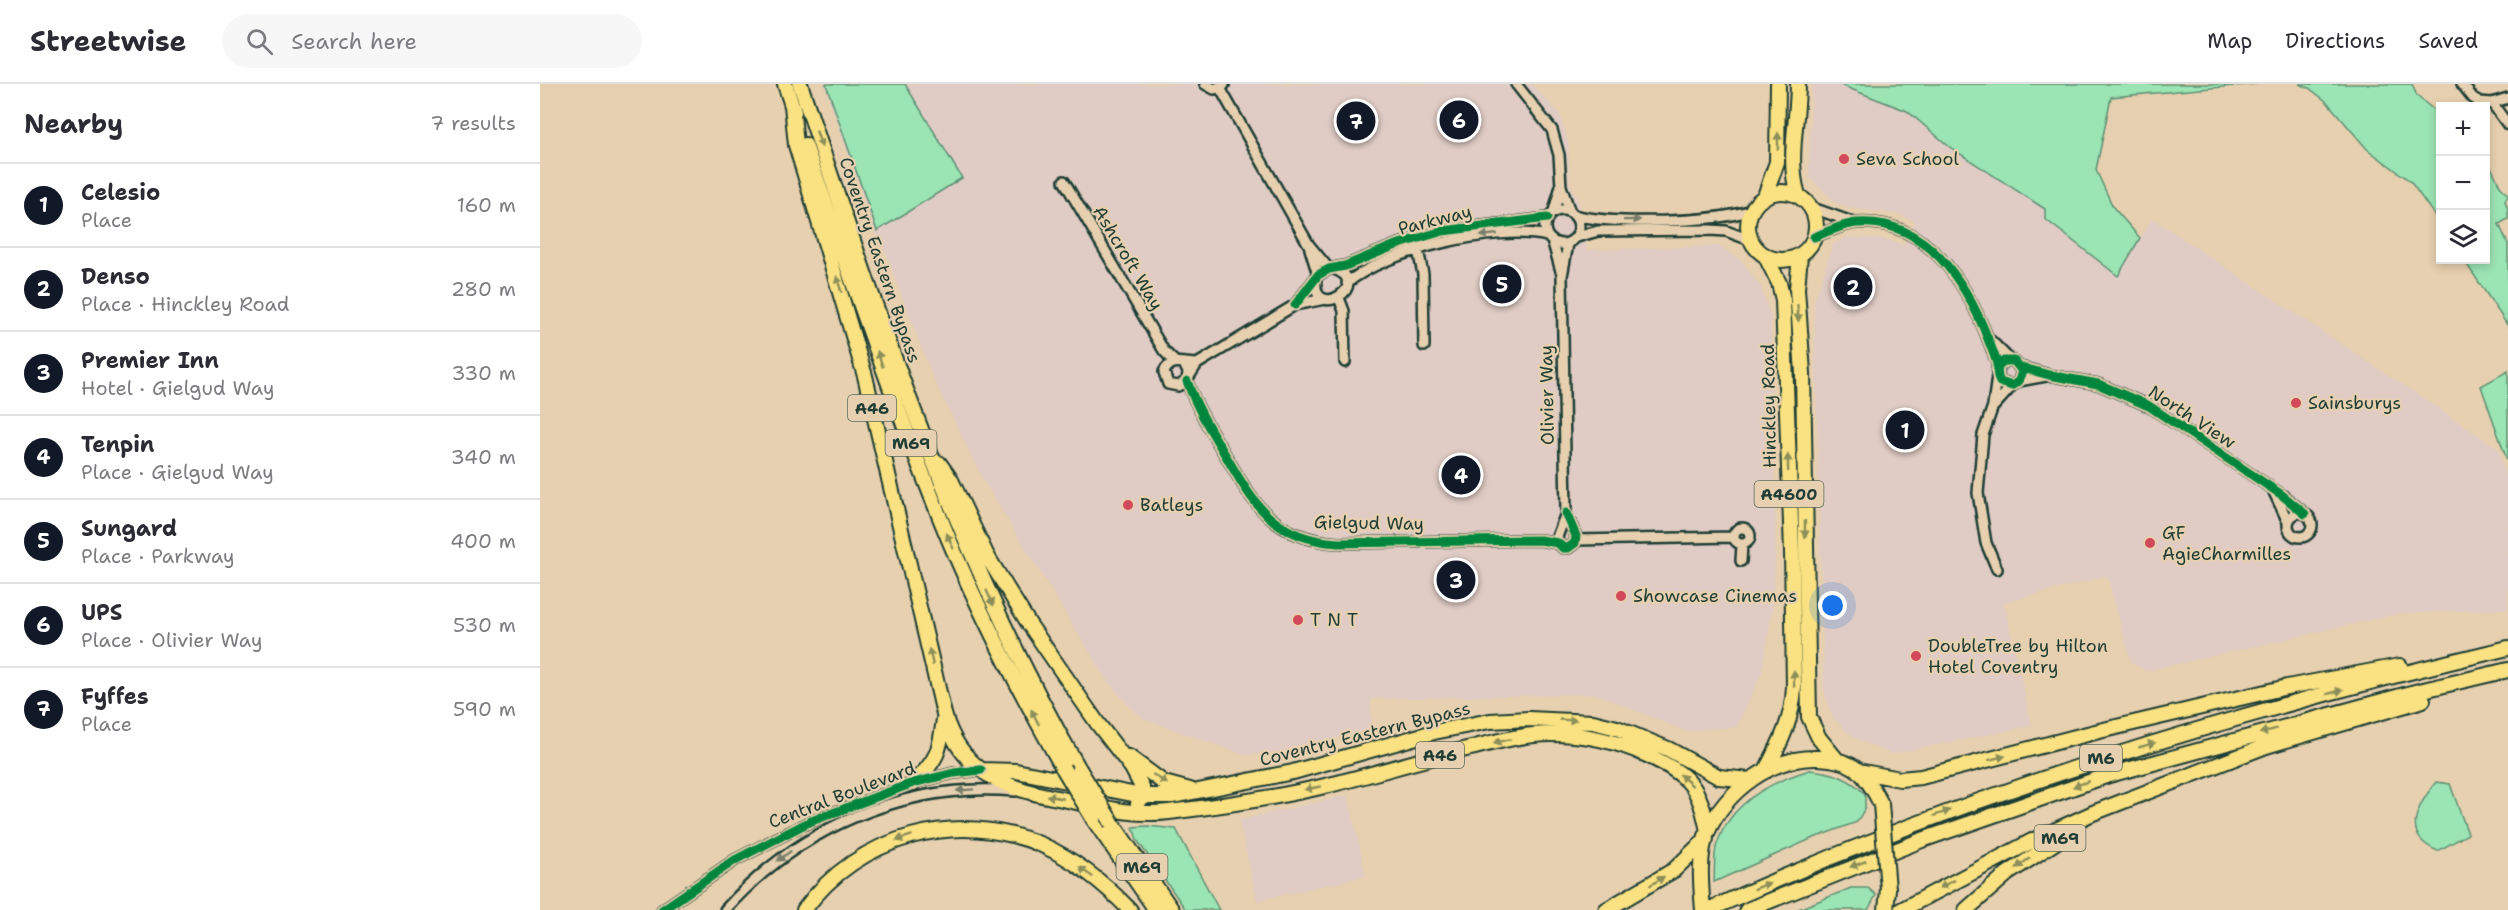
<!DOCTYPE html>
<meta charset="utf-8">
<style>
body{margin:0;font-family:"Shantell Sans",sans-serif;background:#f7f7f7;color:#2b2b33}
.controls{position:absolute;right:18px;top:18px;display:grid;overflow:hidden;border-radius:0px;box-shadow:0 3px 9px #0003}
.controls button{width:54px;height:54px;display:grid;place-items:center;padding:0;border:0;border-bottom:2px solid #e1e1e2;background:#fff;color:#2b2b33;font:30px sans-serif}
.you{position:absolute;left:1293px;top:522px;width:21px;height:21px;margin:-15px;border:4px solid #fff;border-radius:50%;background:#1a73e8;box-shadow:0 0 0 9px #1a73e833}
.badge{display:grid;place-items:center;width:39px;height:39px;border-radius:50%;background:#111827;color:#fff;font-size:20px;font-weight:700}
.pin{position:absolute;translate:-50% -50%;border:3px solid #fff;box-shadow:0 2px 6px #0006}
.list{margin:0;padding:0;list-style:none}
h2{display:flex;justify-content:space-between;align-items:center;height:78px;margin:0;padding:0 24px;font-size:26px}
h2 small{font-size:20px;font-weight:400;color:#7c7c81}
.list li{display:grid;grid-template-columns:39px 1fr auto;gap:18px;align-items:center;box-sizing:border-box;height:84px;padding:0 24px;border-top:2px solid #e1e1e2}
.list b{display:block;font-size:22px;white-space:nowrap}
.list p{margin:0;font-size:20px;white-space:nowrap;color:#7c7c81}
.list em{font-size:20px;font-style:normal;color:#7c7c81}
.icon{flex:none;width:33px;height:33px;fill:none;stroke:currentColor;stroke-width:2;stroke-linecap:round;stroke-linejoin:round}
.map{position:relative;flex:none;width:1968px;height:826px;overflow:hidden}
header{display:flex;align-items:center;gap:36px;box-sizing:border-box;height:84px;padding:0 30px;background:#fff;border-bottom:2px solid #e1e1e2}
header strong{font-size:28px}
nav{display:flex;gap:33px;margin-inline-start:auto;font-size:21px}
.search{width:420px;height:54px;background:#f7f7f7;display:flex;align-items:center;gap:15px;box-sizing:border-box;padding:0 21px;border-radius:33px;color:#7c7c81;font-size:22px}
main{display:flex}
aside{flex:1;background:#fff}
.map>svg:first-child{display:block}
</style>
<header>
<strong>Streetwise</strong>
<div class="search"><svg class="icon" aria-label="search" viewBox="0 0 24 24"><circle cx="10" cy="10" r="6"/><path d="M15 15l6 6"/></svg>Search here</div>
<nav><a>Map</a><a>Directions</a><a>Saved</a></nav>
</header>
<main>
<aside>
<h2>Nearby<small>7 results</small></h2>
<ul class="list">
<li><span class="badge">1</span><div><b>Celesio</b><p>Place</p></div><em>160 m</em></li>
<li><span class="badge">2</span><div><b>Denso</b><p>Place · Hinckley Road</p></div><em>280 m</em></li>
<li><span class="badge">3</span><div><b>Premier Inn</b><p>Hotel · Gielgud Way</p></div><em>330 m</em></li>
<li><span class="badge">4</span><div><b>Tenpin</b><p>Place · Gielgud Way</p></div><em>340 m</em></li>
<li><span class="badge">5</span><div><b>Sungard</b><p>Place · Parkway</p></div><em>400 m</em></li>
<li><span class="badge">6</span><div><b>UPS</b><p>Place · Olivier Way</p></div><em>530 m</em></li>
<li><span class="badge">7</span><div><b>Fyffes</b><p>Place</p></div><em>590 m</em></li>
</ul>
</aside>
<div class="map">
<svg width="1968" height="826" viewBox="0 0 1968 826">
<rect width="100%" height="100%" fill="#e7d0af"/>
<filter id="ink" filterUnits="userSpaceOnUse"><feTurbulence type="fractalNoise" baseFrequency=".0167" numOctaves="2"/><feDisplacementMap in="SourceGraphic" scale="12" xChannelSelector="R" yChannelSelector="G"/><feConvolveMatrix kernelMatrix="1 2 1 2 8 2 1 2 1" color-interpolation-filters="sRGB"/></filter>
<g filter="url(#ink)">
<path fill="#e0ccc4" d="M284,0H992L1020,30L1028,58L1030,99L1049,142L1046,166L1179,162L1202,177L1220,202L1231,233L1236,460L1233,522L1222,588L1197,643L1145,647L1056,610L831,615V646L739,668L704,671L604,635L587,620L566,595L443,396L394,296L343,163L340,164Z
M1272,0H1298L1367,27L1411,64L1505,125L1578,192L1612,134L1958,364L1968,402V525L1857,530L1606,587L1591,578L1567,492L1464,519L1492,642L1351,670L1314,654L1293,634L1284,607L1274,218L1293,160L1306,153L1344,155L1364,161L1375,138L1362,131L1311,124L1294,118L1269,93Z
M808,711L826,792L717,817L699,736Z"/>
<path fill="#9be4b3" stroke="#5d9074" stroke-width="1.5" d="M286,0H365L422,94L337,147Z
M1298,0H1716L1571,13L1556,86L1573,123L1600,154L1578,192L1505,135V125L1411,64L1367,27Z
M1759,0H1872L1877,12L1900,31V139L1870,97L1827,65L1787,18L1769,4Z
M1946,72L1960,102L1968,111L1965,117L1968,125V135L1959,140L1968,160V242L1924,176H1946Z
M1968,287V379L1941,302Z
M1270,686C1292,688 1310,694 1325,710V724L1317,738L1271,755L1174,798C1175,785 1173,768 1178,757C1192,718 1233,697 1270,686Z
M1896,698L1910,700L1928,750L1898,767C1861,752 1876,723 1896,698Z
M607,742L636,745L679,826H646L597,756L593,743Z
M1311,804H1328L1336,811L1328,826H1256Z"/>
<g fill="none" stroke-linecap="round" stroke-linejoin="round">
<g stroke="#1f3d34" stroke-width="14">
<path id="minor" d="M665,0L674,5L684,1
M976,0L1012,46L1019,71L1021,102L1030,128
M1922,0L1933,14L1940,18
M680,4L769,161L789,185
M1952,19L1968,41
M1938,22L1940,18L1952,19L1968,14
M524,97L624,267L635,278
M1270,123L1315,139
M1005 143a17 17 0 1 1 34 0a17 17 0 1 1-34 0Z
M1014,127L1021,102
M1034,131C1075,141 1171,139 1212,126
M1037,153L1058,147L1170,146L1186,147L1210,156
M1274,153C1287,148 1303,140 1317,139C1386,134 1426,198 1448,255C1451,263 1455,272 1457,280C1458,287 1456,291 1460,298L1472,302L1479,297L1482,287L1474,277H1464L1458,283
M1013,159L1021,187
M770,165L778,191
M878,166L883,190L884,262
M776,196C772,239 835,200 794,185
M807,199C846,166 957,140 1007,152
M799,214L804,227L805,278
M755,221L778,191L789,185L805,182L856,161L903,147L1007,134
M1450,256L1470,276
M644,280L648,288L647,297L638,302L628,300L624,288C631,273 644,280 657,280
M1480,283L1509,291L1558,300L1609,322L1742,411L1765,430
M648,294L657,280L755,221L785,215
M647,297C656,322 669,344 683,367C713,419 732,455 798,459L1000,456L1018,459L1023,464H1028L1035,459L1036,452L1026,429
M1479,297L1506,292
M1454,322L1472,302
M1734,408L1748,438
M1748 441a12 12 0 1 1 24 0a12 12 0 1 1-24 0Z
M1194 452a8 8 0 1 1 16 0a8 8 0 1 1-16 0Z
M1036,456L1194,453
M1018,459L1017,453L1026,429L1022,192L1028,160
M1201,477L1202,461
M1457,485L1446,459L1438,409L1443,351L1453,322L1457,292
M122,826L195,776L269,738L373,699L414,689L441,686
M185,826C257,745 365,697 475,707"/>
</g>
<g stroke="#1f3d34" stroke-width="18">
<path id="highway" d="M245,0L254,28
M260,0C339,234 415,470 539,685
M252,21L256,61L325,292L404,630C420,685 460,703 512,713C550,720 590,733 629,728C681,722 734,714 785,702C835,690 885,674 935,663C959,657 986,650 1011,650C1045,650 1077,657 1107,671C1149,691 1160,702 1168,748
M265,61C309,186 351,313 401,436C435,521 478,604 523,684
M1208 142a34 34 0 1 1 68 0a34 34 0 1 1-68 0Z
M1258,111C1247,76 1258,37 1258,0
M1225,112L1237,78L1238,0
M1225,171L1239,199L1243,216L1252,468L1254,602C1253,634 1241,658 1226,686
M1260,171L1257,205L1263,289L1269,633L1279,654L1296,675
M399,379L411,396L447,472L489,540L558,640L592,684L602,703V712L598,720
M589,673L624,699L650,706
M441,686L476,687L602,712H633L753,688L894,648L950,637L989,635L1053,638L1077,644L1128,665L1179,693L1210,696
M1318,687L1360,695L1381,693L1555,648L1747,603L1860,582
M373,699C397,677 400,667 404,635
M554,736L616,826
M572,739L632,826
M264,826C318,751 418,725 502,761C535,776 565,800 590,826
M1066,826L1134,786L1166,755
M1163,826C1161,802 1158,772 1167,749C1186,706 1232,672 1279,674C1293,675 1306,677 1318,686C1328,695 1335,708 1341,720
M1168,826C1427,709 1692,629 1968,564
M1207,826L1382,756L1569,691L1879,607L1968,586
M1346,826L1348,805
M1361,826L1492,757L1553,729L1726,662L1883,616
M1426,826L1467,790L1528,750"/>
</g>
<use href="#minor" stroke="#e7d0af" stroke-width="9"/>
<use href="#highway" stroke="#fae181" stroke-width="14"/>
<g stroke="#1f3d34" stroke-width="18" stroke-linecap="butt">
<path id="highway-bridge" d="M523,684L554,736
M539,685L572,739
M1341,720L1348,805"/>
</g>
<use href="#highway-bridge" stroke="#fae181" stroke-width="14"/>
<g stroke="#e7d0af" stroke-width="13">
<path id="cycleway" d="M1274,153C1287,148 1303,140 1317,139C1386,134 1426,198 1448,255C1451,263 1455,272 1457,280C1458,287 1456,291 1460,298L1472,302L1479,297L1482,287L1474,277H1464L1458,283
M755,221L778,191L789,185L805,182L856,161L903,147L1007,134
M1480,283L1509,291L1558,300L1609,322L1742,411L1765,430
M647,297C656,322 669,344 683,367C713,419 732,455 798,459L1000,456L1018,459L1023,464H1028L1035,459L1036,452L1026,429
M122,826L195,776L269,738L373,699L414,689L441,686"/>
</g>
<use href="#cycleway" stroke="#00873e" stroke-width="9"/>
</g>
<defs><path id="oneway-solid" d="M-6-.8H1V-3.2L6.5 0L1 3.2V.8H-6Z" transform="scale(1.5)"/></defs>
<g fill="#8c8f5a">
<use href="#oneway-solid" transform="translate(279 55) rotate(71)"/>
<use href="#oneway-solid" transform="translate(1238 57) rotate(-89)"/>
<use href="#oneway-solid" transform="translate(299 200) rotate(-107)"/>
<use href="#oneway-solid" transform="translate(1258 229) rotate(86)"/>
<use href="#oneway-solid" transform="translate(340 275) rotate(-109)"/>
<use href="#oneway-solid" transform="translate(1248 379) rotate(-91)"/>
<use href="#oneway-solid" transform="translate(1265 445) rotate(89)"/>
<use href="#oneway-solid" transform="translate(410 457) rotate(-114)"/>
<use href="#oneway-solid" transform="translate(450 514) rotate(65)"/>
<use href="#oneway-solid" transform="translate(391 573) rotate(-104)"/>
<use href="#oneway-solid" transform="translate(1254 595) rotate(-91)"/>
<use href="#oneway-solid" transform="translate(1795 608) rotate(-15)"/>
<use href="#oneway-solid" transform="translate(495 633) rotate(-117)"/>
<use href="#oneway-solid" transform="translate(1028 636) rotate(3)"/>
<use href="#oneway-solid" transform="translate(1728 647) rotate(165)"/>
<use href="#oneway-solid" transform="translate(962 657) rotate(168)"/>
<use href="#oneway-solid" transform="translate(1607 661) rotate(-16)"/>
<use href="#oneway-solid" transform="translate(1457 674) rotate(-14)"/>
<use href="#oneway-solid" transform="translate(620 695) rotate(33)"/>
<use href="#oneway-solid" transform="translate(1146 696) rotate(-138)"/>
<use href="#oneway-solid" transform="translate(1541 700) rotate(161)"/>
<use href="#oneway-solid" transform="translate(773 704) rotate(169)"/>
<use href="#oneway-solid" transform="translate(515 713) rotate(-169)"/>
<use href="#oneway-solid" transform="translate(1402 729) rotate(-19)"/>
<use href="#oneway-solid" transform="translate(364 754) rotate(161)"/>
<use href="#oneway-solid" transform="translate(1483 779) rotate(144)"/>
<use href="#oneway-solid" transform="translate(1318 780) rotate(159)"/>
<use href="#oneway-solid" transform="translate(546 788) rotate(-143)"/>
<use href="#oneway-solid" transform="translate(1117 797) rotate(-32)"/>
<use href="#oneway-solid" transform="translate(1407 800) rotate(153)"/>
<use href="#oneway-solid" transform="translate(1222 802) rotate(-23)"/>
</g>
<g fill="#797f6b">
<use href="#oneway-solid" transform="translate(1092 136) rotate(-1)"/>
<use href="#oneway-solid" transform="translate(949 151) rotate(174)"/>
<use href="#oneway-solid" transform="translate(425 706) rotate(176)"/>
<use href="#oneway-solid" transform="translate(244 772) rotate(144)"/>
</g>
</g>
<g fill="#d1495b" stroke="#e7d0af" stroke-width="2">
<circle cx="1304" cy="75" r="6"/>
<circle cx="1756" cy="319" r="6"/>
<circle cx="588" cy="421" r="6"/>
<circle cx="1610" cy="459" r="6"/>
<circle cx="1081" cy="512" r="6"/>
<circle cx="758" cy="536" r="6"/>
<circle cx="1376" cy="572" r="6"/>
</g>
<g text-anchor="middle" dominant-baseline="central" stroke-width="4.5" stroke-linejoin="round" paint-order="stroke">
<g fill="#e7d0af" stroke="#5b6959" stroke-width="1.5">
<rect x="308" y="311" width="48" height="26" rx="4.5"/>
<rect x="345.5" y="346" width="51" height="26" rx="4.5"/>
<rect x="1214.5" y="397" width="69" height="26" rx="4.5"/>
<rect x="876" y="658" width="48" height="26" rx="4.5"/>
<rect x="1540" y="661" width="42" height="26" rx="4.5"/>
<rect x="1494.5" y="741" width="51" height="26" rx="4.5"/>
<rect x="576.5" y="770" width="51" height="26" rx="4.5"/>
</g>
<g font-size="16" font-weight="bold" fill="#1f3d34">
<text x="332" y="324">A46</text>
<text x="371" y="359">M69</text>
<text x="1249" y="410">A4600</text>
<text x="900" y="671">A46</text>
<text x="1561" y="674">M6</text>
<text x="1520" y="754">M69</text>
<text x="602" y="783">M69</text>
</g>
<g font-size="18" fill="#1f3d34" stroke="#e7d0af" text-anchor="start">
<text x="1316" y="75">Seva School</text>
<text x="1768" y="319">Sainsburys</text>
<text x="600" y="421">Batleys</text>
<text x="1622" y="449">GF<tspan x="1622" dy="21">AgieCharmilles</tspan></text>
<text x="1093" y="512">Showcase Cinemas</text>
<text x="770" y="536">T N T</text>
<text x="1388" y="562">DoubleTree by Hilton<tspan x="1388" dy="21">Hotel Coventry</tspan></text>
</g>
<g font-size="18" fill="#1f3d34" stroke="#e7d0af">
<text transform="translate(895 136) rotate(-14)">Parkway</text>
<text transform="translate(588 174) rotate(59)">Ashcroft Way</text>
<text transform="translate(340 176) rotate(71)">Coventry Eastern Bypass</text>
<text transform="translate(1007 311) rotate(-91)">Olivier Way</text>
<text transform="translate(1229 322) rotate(-91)">Hinckley Road</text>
<text transform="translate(1652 333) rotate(33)">North View</text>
<text transform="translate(829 439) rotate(1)">Gielgud Way</text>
<text transform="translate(825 650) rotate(-14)">Coventry Eastern Bypass</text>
<text transform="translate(302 711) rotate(-21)">Central Boulevard</text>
</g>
</g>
</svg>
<div class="controls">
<button>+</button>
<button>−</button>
<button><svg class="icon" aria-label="layers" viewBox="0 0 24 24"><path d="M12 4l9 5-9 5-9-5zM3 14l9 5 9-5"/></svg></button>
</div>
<div class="you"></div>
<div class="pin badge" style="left:1365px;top:346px">1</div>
<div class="pin badge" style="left:1313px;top:203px">2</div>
<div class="pin badge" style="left:916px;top:496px">3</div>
<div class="pin badge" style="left:921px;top:391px">4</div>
<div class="pin badge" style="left:962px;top:200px">5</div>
<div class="pin badge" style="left:919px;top:36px">6</div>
<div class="pin badge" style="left:816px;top:37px">7</div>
</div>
</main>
